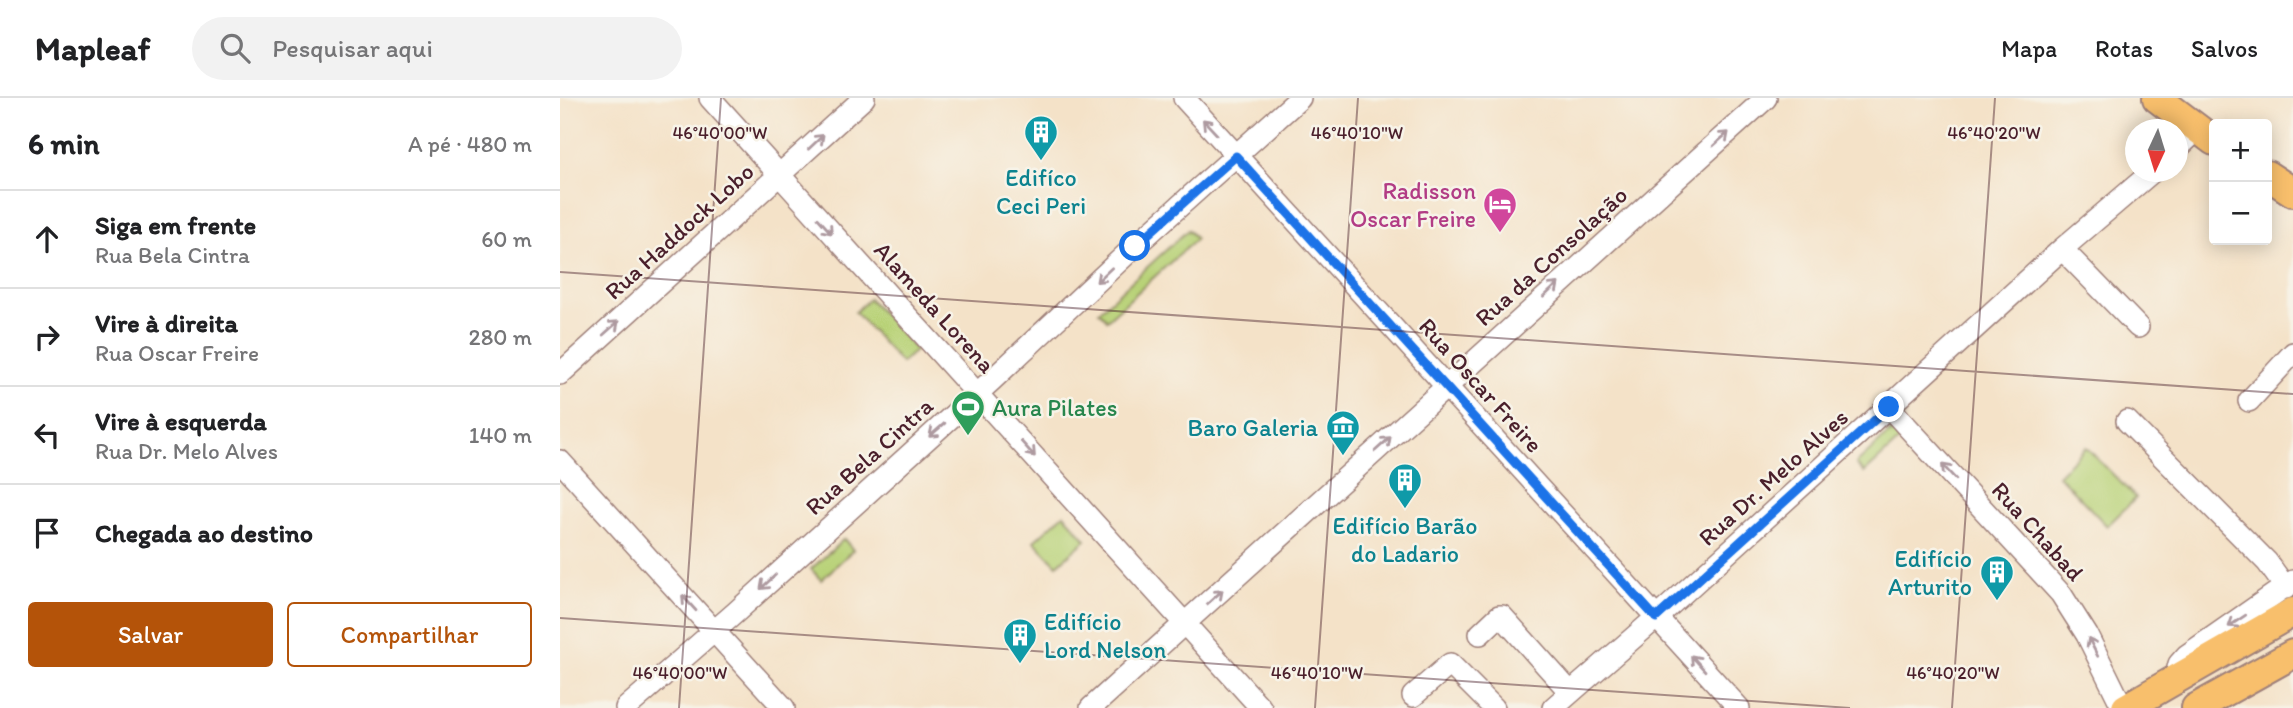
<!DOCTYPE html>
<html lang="pt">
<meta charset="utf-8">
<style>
body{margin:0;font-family:Itim,sans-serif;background:#f2f2f2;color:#202124}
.controls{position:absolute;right:21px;top:21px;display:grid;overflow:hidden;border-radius:7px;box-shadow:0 4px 18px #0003}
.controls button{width:63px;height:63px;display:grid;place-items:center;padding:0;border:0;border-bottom:2px solid #e0e0e0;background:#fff;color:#202124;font:35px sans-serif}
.compass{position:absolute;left:1565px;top:21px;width:63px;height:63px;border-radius:50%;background:#fff;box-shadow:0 4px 18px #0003;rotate:184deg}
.stop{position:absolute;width:21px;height:21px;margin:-16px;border:5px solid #1a73e8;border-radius:50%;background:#fff}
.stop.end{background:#1a73e8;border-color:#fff;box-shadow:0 2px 7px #0008}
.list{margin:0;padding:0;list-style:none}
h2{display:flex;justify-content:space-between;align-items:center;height:91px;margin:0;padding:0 28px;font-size:30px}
h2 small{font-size:23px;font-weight:400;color:#757577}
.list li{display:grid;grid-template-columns:46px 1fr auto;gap:21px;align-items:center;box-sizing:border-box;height:98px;padding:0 28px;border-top:2px solid #e0e0e0}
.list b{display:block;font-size:26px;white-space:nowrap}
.list p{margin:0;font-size:23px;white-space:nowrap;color:#757577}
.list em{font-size:23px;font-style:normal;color:#757577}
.actions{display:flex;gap:14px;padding:21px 28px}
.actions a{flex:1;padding:16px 0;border:2px solid #b45309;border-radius:7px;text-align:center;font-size:24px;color:#b45309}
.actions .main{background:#b45309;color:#fff}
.icon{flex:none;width:38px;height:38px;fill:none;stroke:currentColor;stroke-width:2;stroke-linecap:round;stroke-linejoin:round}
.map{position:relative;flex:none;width:1733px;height:610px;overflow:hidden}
header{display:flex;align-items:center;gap:42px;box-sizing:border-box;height:98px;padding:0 35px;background:#fff;border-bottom:2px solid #e0e0e0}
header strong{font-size:33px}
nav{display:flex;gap:38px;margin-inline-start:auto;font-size:24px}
.search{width:490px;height:63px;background:#f2f2f2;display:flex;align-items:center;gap:18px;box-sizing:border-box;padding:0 24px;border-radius:38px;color:#757577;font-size:26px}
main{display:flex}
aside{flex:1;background:#fff}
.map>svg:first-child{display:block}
</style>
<header>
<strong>Mapleaf</strong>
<div class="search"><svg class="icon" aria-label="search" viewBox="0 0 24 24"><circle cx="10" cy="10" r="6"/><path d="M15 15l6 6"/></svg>Pesquisar aqui</div>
<nav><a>Mapa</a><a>Rotas</a><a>Salvos</a></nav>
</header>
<main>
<aside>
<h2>6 min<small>A pé · 480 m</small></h2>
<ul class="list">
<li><svg class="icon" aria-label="ahead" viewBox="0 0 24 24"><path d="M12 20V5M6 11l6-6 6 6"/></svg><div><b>Siga em frente</b><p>Rua Bela Cintra</p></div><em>60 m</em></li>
<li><svg class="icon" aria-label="right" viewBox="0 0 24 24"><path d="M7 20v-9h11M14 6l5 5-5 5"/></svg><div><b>Vire à direita</b><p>Rua Oscar Freire</p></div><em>280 m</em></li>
<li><svg class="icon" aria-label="left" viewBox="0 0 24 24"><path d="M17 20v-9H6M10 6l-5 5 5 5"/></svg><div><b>Vire à esquerda</b><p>Rua Dr. Melo Alves</p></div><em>140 m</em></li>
<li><svg class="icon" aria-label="arrive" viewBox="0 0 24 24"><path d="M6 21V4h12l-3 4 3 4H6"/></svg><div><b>Chegada ao destino</b></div></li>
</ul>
<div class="actions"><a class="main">Salvar</a><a>Compartilhar</a></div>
</aside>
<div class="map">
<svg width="1733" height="610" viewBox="0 0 1733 610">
<rect width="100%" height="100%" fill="#f7f3e8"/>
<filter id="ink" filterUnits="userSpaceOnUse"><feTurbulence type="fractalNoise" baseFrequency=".0143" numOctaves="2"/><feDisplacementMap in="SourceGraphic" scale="14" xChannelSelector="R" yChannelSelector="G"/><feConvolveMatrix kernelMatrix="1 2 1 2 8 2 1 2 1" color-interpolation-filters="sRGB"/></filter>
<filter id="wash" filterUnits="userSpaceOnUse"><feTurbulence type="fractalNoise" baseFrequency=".00686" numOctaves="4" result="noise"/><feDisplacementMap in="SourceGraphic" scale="28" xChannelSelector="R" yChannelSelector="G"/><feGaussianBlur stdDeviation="1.57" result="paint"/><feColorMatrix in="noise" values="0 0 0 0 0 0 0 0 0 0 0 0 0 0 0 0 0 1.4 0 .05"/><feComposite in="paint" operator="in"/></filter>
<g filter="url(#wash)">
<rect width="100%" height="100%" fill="#f4e2c8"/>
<path fill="#b8d277" stroke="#817851" stroke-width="2" d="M628,132L636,141L547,222L539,213Z
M309,201L356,252L341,265L295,214Z
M1333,332L1341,341L1304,375L1296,366Z
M1526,349L1576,400L1547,428L1498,377Z
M504,416L526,442L497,467L474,443Z
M284,441L293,452L261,482L251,471Z"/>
</g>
<g filter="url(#ink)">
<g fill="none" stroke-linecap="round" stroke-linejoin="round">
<g stroke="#9f807a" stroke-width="24">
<path id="minor" d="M150,0L701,610
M624,0L1179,610
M1618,50L1637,32
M1502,151L1578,229
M0,276L304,0
M1689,303L1733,255
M1329,309L1501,496L1527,537L1563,610
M1567,323L1707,464L1726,490
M0,363L224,610
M920,536L939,518H942L1010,594
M1615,582L1619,566L1627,557L1733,483
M853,598L890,566L934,610
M66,610L175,515L431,283L575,148L740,0
M531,610L1206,0
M993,610L1096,520L1502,151L1592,74"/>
</g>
<g stroke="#9f807a" stroke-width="32">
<path id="major" d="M1597,0L1654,43
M1707,77L1733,94
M1566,610L1733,514
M1636,610L1733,556"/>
</g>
<use href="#minor" stroke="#fff" stroke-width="21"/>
<use href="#major" stroke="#f8bf6c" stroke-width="28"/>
</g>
<defs><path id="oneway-shaft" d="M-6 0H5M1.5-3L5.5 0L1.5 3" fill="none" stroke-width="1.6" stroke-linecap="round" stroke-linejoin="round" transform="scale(1.75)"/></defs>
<g stroke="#ae9aa0">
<use href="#oneway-shaft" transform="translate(650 29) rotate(-133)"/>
<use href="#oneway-shaft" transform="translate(1161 41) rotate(-42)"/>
<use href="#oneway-shaft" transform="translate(256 44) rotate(-43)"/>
<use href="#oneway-shaft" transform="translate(265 128) rotate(48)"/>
<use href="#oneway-shaft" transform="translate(544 177) rotate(137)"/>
<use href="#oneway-shaft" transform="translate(991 192) rotate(-43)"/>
<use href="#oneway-shaft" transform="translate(51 230) rotate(-42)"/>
<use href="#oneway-shaft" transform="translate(377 332) rotate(139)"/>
<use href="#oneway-shaft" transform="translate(823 346) rotate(-42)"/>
<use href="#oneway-shaft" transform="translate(468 351) rotate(48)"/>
<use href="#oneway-shaft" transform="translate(1389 374) rotate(-133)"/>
<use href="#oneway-shaft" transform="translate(208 484) rotate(137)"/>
<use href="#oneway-shaft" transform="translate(655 499) rotate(-42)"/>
<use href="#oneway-shaft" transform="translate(129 505) rotate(-132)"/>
<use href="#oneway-shaft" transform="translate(1677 523) rotate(146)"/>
<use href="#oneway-shaft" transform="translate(1533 549) rotate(-117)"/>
<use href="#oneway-shaft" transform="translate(1138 565) rotate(-132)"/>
</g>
</g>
<g fill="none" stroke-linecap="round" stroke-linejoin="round" filter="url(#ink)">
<path stroke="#1a73e8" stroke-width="9" d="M575,148L676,58L1096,520L1329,309"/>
</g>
<path fill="none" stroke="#4a1f2b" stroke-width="2" stroke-opacity="0.45" d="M0,174L1733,296M0,520L1290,610M119,610L161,0M755,610L798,0M1392,610L1435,0"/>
<defs>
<g id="building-pin" transform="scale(1.75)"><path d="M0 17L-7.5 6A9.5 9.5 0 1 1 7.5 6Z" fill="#0f9aa8" stroke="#f7f3e8"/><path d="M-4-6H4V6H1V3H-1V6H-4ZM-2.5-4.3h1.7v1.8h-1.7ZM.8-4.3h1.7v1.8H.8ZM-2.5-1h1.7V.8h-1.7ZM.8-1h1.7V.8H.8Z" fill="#fff"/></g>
<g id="hotel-pin" transform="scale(1.75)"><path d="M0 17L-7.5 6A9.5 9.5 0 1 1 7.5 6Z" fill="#d1479c" stroke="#f7f3e8"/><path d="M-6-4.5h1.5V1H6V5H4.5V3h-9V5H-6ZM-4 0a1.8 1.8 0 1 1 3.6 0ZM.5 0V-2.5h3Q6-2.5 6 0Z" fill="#fff"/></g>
<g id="stadium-pin" transform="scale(1.75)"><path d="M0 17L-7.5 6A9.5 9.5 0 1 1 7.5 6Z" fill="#2e9e5b" stroke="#f7f3e8"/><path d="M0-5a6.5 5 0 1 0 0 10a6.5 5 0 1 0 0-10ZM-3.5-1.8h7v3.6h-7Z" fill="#fff"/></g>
<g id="museum-pin" transform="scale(1.75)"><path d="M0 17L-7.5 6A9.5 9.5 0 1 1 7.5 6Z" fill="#0f9aa8" stroke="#f7f3e8"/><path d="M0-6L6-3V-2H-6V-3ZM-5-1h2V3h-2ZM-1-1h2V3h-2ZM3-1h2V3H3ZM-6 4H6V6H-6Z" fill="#fff"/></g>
</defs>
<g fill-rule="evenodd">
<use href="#building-pin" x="481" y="34"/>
<use href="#hotel-pin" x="940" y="106"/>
<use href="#stadium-pin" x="408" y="309"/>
<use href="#museum-pin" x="783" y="329"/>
<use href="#building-pin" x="845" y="382"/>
<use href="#building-pin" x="1437" y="474"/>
<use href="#building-pin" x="460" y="537"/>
</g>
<g text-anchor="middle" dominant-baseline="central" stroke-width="5" stroke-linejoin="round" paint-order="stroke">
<g font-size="24" fill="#0d838f" stroke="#f7f3e8">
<text x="481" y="79">Edifíco<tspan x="481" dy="28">Ceci Peri</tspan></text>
<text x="758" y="329" text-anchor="end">Baro Galeria</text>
<text x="845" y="427">Edifício Barão<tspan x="845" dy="28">do Ladario</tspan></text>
<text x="1412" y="460" text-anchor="end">Edifício<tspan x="1412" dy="28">Arturito</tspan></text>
<text x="484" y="523" text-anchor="start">Edifício<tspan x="484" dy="28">Lord Nelson</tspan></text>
</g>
<g font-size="24" fill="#b23c85" stroke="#f7f3e8" text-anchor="end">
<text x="916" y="92">Radisson<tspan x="916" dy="28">Oscar Freire</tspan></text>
</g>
<g font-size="24" fill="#4a1f2b" stroke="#f7f3e8">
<text transform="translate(119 133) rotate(-42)">Rua Haddock Lobo</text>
<text transform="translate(991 158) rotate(-42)">Rua da Consolação</text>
<text transform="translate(375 209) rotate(48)">Alameda Lorena</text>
<text transform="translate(921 287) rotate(48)">Rua Oscar Freire</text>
<text transform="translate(309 358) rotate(-42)">Rua Bela Cintra</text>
<text transform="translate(1213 379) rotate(-42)">Rua Dr. Melo Alves</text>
<text transform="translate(1478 433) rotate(48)">Rua Chabad</text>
</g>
<g font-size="24" fill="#27864d" stroke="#f7f3e8" text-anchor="start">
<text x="432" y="309">Aura Pilates</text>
</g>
</g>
<g font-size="18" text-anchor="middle" fill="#4a1f2b" stroke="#f7f3e8" stroke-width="5" stroke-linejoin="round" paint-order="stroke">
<text x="160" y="41">46°40'00"W</text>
<text x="797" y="41">46°40'10"W</text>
<text x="1434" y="41">46°40'20"W</text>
<text x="120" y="581">46°40'00"W</text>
<text x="757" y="581">46°40'10"W</text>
<text x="1393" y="581">46°40'20"W</text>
</g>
</svg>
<div class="controls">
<button>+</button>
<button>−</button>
</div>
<svg class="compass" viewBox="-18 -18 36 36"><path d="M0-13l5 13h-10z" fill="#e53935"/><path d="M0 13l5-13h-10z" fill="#757577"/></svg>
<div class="stop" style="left:575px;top:148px"></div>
<div class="stop end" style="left:1329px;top:309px"></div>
</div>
</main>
